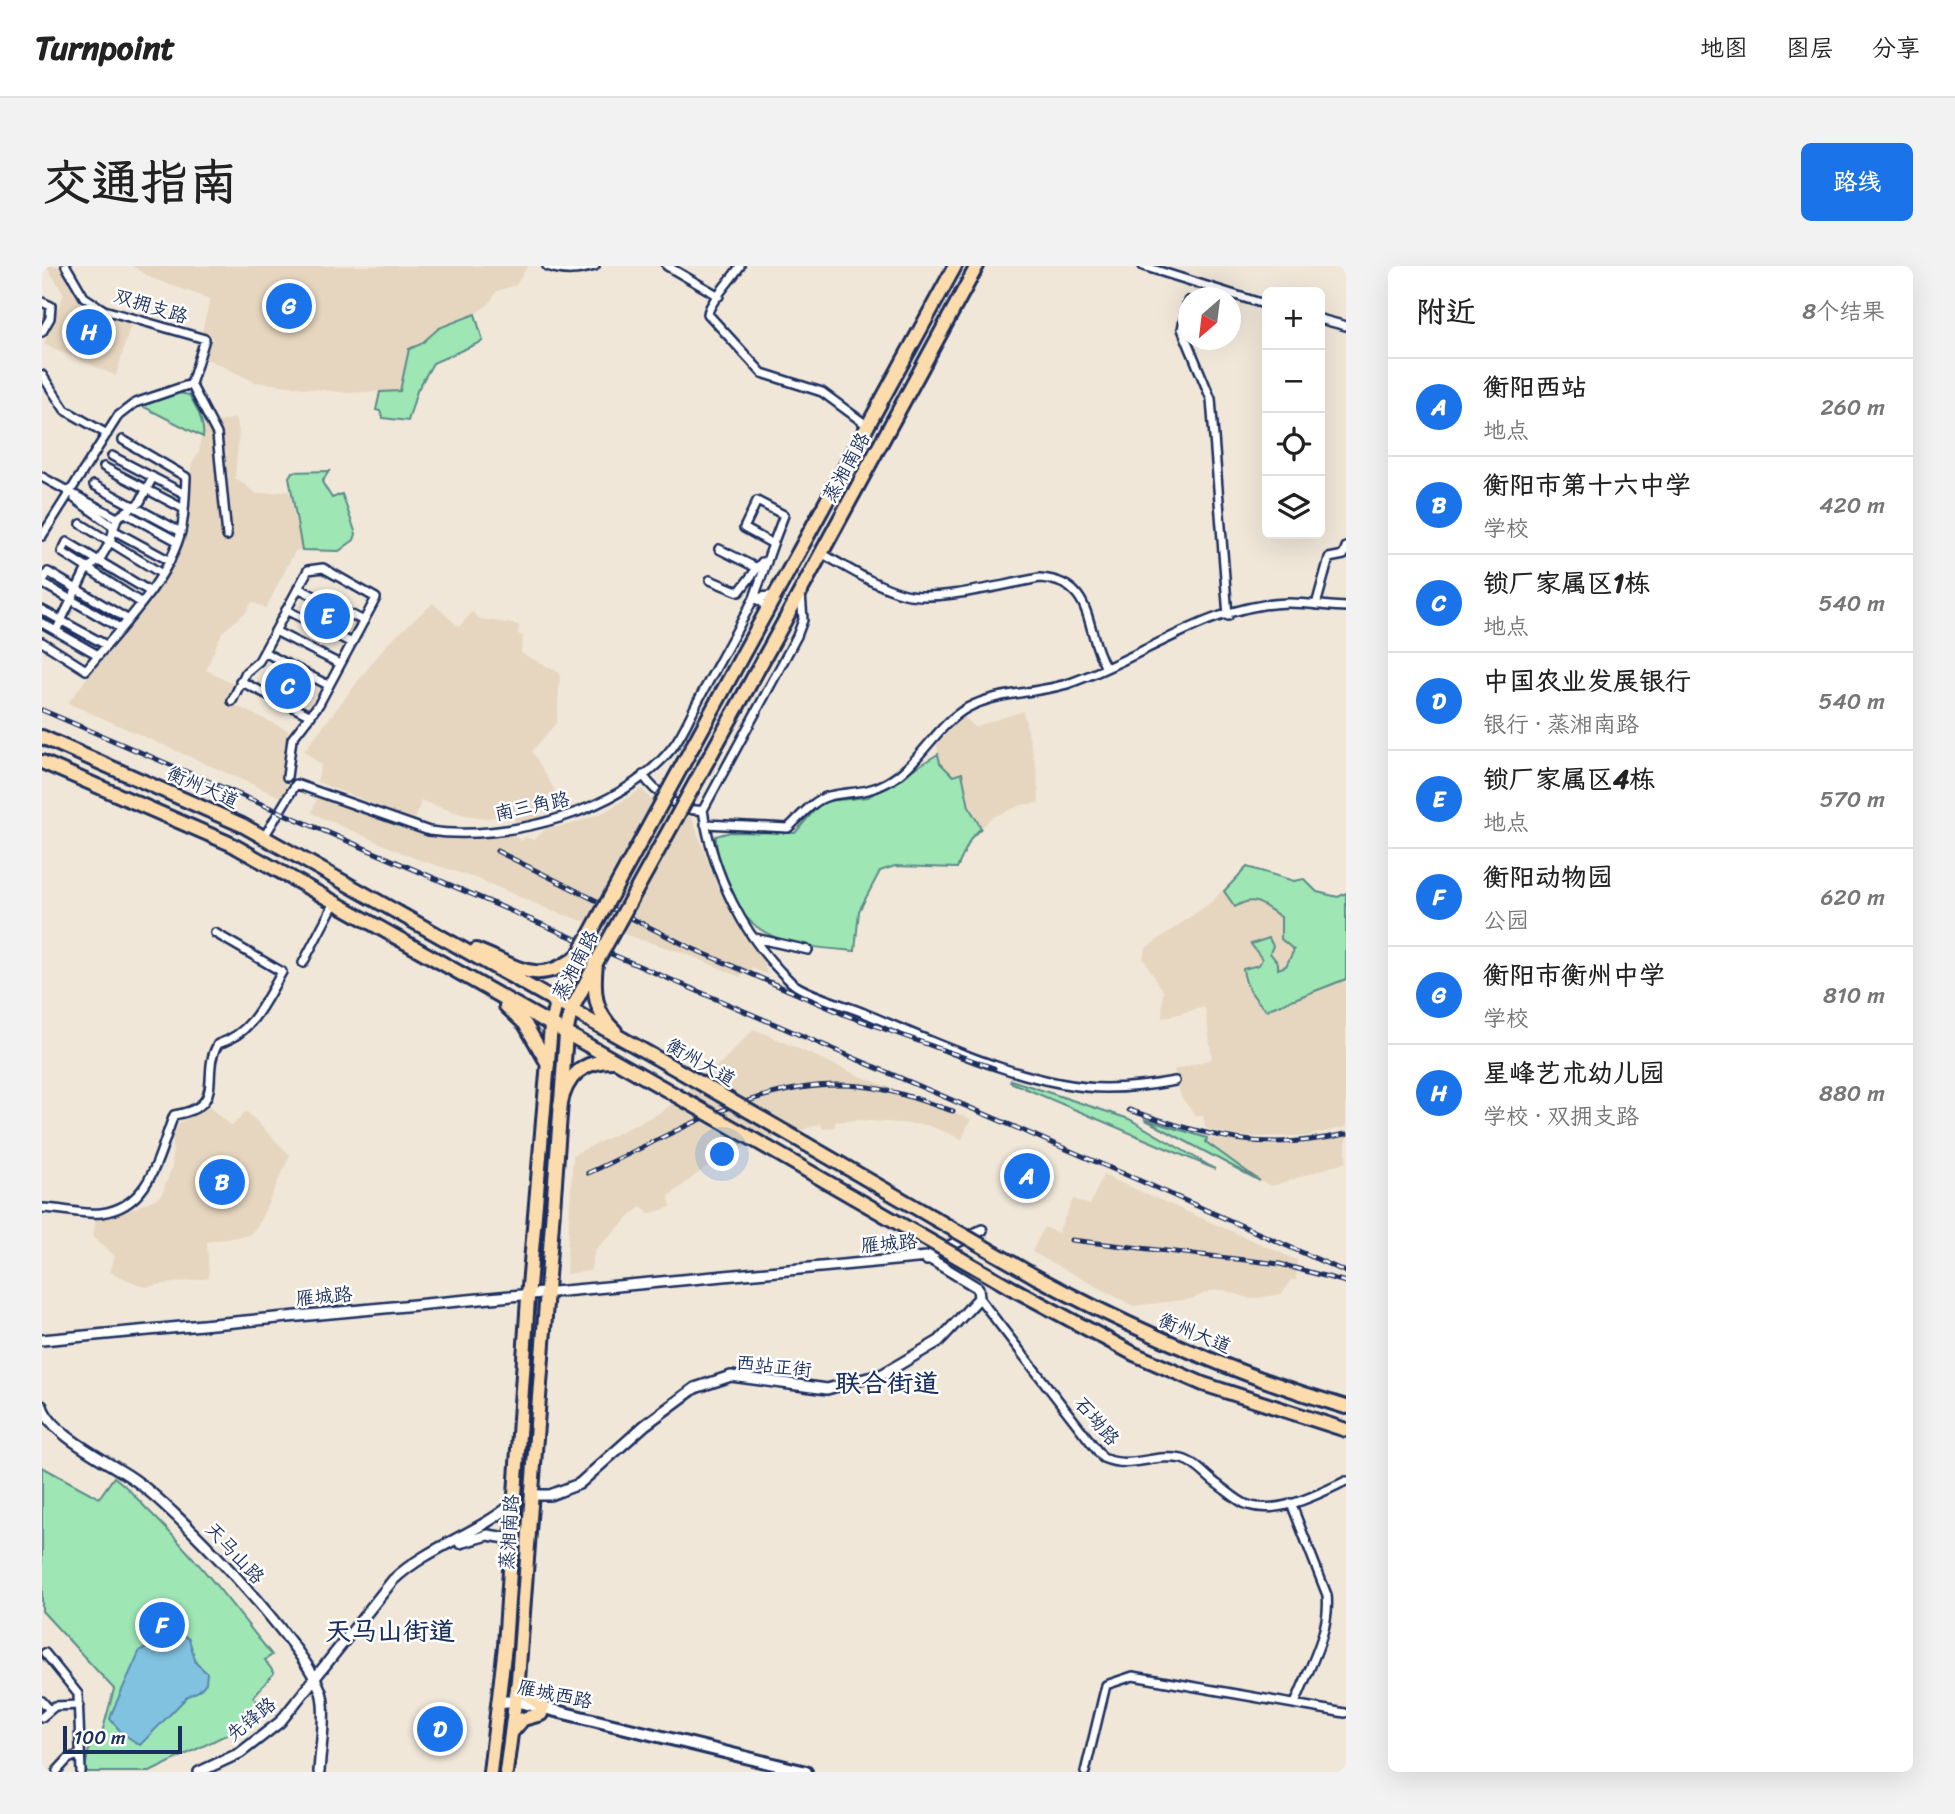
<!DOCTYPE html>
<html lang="zh">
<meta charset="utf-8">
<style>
body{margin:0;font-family:Sriracha,"LXGW WenKai TC",sans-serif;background:#f2f2f2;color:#222}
.controls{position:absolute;right:21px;top:21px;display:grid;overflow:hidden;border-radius:10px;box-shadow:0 7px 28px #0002}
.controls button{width:63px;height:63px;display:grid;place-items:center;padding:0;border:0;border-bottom:2px solid #e0e0e0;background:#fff;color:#222;font:35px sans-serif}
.compass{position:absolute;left:1136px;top:21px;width:63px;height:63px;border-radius:50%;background:#fff;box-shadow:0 7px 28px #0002;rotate:208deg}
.scale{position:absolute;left:21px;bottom:18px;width:119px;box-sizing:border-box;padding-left:7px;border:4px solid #1b2f5e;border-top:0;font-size:19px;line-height:24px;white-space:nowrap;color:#1b2f5e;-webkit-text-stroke:5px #fff;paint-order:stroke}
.you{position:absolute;left:681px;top:889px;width:24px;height:24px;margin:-18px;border:5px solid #fff;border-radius:50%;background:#1a73e8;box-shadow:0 0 0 10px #1a73e833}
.badge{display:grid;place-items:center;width:46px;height:46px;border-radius:50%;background:#1a73e8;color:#fff;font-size:23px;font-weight:700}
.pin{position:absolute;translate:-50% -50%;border:4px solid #fff;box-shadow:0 2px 7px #0006}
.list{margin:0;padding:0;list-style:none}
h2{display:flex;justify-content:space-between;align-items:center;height:91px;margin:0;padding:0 28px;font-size:30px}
h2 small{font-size:23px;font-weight:400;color:#767676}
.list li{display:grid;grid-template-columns:46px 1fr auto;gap:21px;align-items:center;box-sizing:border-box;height:98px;padding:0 28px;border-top:2px solid #e0e0e0}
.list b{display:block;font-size:26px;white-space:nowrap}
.list p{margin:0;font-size:23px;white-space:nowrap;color:#767676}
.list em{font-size:23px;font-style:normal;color:#767676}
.icon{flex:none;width:38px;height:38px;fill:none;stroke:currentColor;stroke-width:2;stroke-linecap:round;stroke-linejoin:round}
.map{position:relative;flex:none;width:1304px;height:1506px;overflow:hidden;border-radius:10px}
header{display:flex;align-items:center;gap:42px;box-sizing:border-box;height:98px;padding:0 35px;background:#fff;border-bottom:2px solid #e0e0e0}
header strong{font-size:33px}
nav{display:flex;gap:38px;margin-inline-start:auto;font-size:24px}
.intro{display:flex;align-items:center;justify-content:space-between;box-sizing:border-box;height:168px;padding:0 42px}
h1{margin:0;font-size:49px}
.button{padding:18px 32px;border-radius:10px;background:#1a73e8;color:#fff;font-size:24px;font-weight:700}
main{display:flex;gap:42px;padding:0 42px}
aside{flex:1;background:#fff;border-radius:10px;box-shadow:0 7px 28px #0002}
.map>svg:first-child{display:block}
</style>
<header>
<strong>Turnpoint</strong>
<nav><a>地图</a><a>图层</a><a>分享</a></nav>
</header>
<div class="intro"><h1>交通指南</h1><a class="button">路线</a></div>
<main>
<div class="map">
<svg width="1304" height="1506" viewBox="0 0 1304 1506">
<rect width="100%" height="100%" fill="#f0e7d9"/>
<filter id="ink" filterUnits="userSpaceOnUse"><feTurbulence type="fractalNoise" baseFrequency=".0143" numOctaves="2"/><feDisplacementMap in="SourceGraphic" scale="14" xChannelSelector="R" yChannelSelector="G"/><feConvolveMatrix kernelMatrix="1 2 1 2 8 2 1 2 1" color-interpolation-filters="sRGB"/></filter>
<g filter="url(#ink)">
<path fill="#e6d6bf" d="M4,0H21L40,32L90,54L74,110L2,78L22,28Z
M90,0H486L474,19L455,25L447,38L429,51L397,62L379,78L367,83L358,125L305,127L213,116L161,91L171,71L160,66L168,33L109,12Z
M193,152L197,164L193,212L215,228L247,225L260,284L253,285L224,342L210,336L204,346L180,366L164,404L192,419L186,436L246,464L240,515L246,520L241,532L26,437L130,299L147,249L149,199L157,185L161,160Z
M391,337L417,361L430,346L438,353L477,359L476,368L481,370L479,387L518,407L515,456L490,485L517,532L497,542L499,551L473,557L472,548L444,552L422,549L379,535L373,554L275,516L279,499L262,485L344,379Z
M981,445L995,505L997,537L979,539L949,552L939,562L927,541L920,507L912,511L898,497L895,478L922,450L932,461Z
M600,523L609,534L613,530L650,552L677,624L721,695L726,709L710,702L698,711L647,689L510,645L439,614L372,592L270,547L276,528L378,566L429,574L467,567L480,575L483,571L492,574L505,562L527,559L562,546Z
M1205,601L1252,615L1262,613L1275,626L1296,631L1304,627V861L1264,870L1199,871L1164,863L1161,850H1154L1139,831L1132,804L1170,793L1163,741L1120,752L1121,725L1101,692L1104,682L1168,637Z
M712,763L818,810L929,853L920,873L885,859L814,854L793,856V861L781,863L779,858L702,881L663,902L627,930L629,941L607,948L599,940L553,984L548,1005L524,1008L531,889L621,845L680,796Z
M166,840L190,860L204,845L248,889L216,959L207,969L165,976L167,1012L102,1021L68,1006L73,990L51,971L54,952L86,945L119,930L130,901L131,870L137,857Z
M1304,870V896L1230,920L1218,915L1164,876L1165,872L1235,880Z
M1061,909L1255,994L1254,1014H1249L1240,1028L1209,1033L1182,1024L1168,1025L1150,1033L1091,1040L990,986L1002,961L1016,967L1031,933L1048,939Z"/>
<path fill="#9ee6b4" stroke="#5c8a89" stroke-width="2" d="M433,48L441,75L391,97L375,125L366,155L341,152L338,145L334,144L338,126L358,125L367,83L379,78L397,62Z
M137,127L147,129C154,140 163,157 161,171L100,140Z
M287,205L280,216L290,232L300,228L314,268L312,274L297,285L260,284L247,211L250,206Z
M896,488L898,497L911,510L920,507L927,541L939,562L929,572L915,602L853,600L838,605L817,645L813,685C756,680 707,679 684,617C680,603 673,584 674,570L688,566L753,567L776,540L786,535L826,531Z
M1205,601L1252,615L1262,613L1275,626L1296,631L1304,627V713L1224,744C1212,732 1203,721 1201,703L1217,699L1220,693L1209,678L1227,672L1231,680L1228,687L1236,697V703L1244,700L1252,684L1239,673V651C1220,639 1213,628 1193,641L1182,625Z
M969,814L1087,853L1173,903L968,816Z
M1102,853L1165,872L1164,876L1218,915Z
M0,1201L57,1232L72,1211C86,1221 94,1232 106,1244C152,1289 190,1339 230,1389L223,1394L232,1407L211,1431L220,1440L190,1466L108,1506H42L49,1474H58L72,1423L0,1345Z"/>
<path fill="#81c2e1" stroke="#5887ad" stroke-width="2" d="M137,1366L147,1373L154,1397L165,1407L164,1417L157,1425L146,1430L98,1479L80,1467L68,1453L71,1444L98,1384L125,1377Z"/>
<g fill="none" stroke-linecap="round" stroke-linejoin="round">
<g stroke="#1b2f5e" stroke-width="12">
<path id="minor" d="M505,0C522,6 536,5 553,0
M625,0L677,30
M698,0C691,12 667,36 666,48L720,107L780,126L826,160
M1101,0L1225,39
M1146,35L1140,63L1169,133L1186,350
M0,36L9,40L8,52L0,66
M1278,53L1304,60
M0,109L23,144L65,168
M149,118L175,168L185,270
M70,190L143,228
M62,201L142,243
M0,211L75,252
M52,219L139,266
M33,233L72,261
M83,247L135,275
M39,258L120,308
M71,264L128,295
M0,270L76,150L93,137L149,118L163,73L62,44L42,31L24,0
M677,283L715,302
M779,287C806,302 833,320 863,328C895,336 963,318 998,312C1054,316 1042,364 1063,400
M668,314L697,326L720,296H725
M256,322L322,355
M759,327L761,354L755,370L661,544C671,608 701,671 749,716C762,728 803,739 822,747C891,776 989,822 1064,822C1087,822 1111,819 1133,815
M98,336L20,286L25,276L107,325
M1274,339L1287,292L1302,289L1304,281
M0,344L64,379
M244,344L310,377
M724,345L721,337L712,332L731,278L702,262L715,235L742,249L731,278
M0,357L56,389
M78,362L0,317L6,306L85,353
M14,365L45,302L57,295L68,276L75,252L98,236L111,211
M233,365L298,398
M0,376L44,404C76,364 127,315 139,265C143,248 143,229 144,211L81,174
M222,386L286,419
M198,415L269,450
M190,435L204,406L217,395L266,304L281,302L334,332L277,438L250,473L245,511
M601,509C612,526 640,547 661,544
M663,558L746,562C758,551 771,534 787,530C808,525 824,528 844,517C877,500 893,460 925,442C956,425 995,428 1028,417C1099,393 1167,338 1246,337C1265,337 1285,340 1304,341
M222,571L254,518L387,565C464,576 580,546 630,482C641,468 648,450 656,435C675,400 694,366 712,332L733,329
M713,672L766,684
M261,697L293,636
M0,942C19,942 40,949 59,947C109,941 116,889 132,849C187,840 157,808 176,778C210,768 223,735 240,706L173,667
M937,1032L1061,1192C1089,1204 1112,1187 1140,1193C1153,1196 1164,1210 1175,1218C1184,1224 1196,1236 1206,1239C1238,1249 1276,1228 1304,1215
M1249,1237L1285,1329C1289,1366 1266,1403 1253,1438
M3,1387L36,1428L39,1506
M0,1435L8,1444
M0,1451L13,1440L37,1439
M15,1505L26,1493L38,1488
M1043,1506L1064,1419L1091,1410L1303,1447"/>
</g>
<g stroke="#1b2f5e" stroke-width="14">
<path id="tertiary" d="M885,994L889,989L940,964
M0,1074L885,991L936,1022L937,1032
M0,1140C8,1168 65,1195 90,1212C133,1241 263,1378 279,1426C285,1445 278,1485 277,1506
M490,1229H508L537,1218L603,1159L653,1122L689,1110L785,1123L841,1108L897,1075L937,1032
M418,1277L446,1269L470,1273
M157,1506L198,1487L238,1456L351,1314C387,1280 436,1268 473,1236"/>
</g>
<g stroke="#1b2f5e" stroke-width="16">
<path id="secondary" d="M457,1436L473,1435L764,1506"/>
</g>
<g stroke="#1b2f5e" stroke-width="18">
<path id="primary" d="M724,346L913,0
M742,356L935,0
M476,1414L480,1423L501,1441
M469,1467L481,1453L499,1448
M448,1506L463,1380L486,1032L509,760L514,736L536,690
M464,1506L476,1414L524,768L529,745L554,697"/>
</g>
<g stroke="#1b2f5e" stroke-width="18">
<path id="trunk" d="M0,471L200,559L620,795
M0,496L189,578L595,807
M434,684C478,701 494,721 536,690
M554,697C551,725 552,746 573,765
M464,740L483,758L506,798
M518,840C524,810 541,794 573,795
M764,878L890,951
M728,883L811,931
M994,1011C1094,1065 1195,1109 1304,1141
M966,1020L1092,1088L1161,1118L1304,1164"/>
</g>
<use href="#minor" stroke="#fff" stroke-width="7"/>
<use href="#tertiary" stroke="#fff" stroke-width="9"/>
<use href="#secondary" stroke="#fff" stroke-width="10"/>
<use href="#primary" stroke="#fcdcac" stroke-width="12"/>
<use href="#trunk" stroke="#fcdcac" stroke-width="12"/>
<g stroke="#1b2f5e" stroke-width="5">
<path id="rail" d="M0,444L1101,916L1304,1006
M455,585L649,682L806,750L952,802
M1087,844C1169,870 1217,887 1304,868
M546,907C631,869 721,810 818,820C850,823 880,835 911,845
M1029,974L1238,998L1304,1016"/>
</g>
<use href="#rail" stroke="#fff" stroke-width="2.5" stroke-dasharray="8" stroke-linecap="butt"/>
<g stroke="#1b2f5e" stroke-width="18" stroke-linecap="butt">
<path id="primary-bridge" d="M536,690L724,346
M554,697L742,356"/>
</g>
<g stroke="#1b2f5e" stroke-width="18" stroke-linecap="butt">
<path id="trunk-bridge" d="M620,795L764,878
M595,807L728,883
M811,931L966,1020
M890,951L994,1011"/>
</g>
<use href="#primary-bridge" stroke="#fcdcac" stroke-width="12"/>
<use href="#trunk-bridge" stroke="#fcdcac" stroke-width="12"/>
</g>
</g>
<g text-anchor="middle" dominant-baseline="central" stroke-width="5" stroke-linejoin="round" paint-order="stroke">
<g font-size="19" fill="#1b2f5e" stroke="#fff">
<text transform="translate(109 40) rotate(17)">双拥支路</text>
<text transform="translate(804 201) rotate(-61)">蒸湘南路</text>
<text transform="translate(161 521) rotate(24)">衡州大道</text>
<text transform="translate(490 540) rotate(-12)">南三角路</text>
<text transform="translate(533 699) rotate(-62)">蒸湘南路</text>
<text transform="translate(659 796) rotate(30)">衡州大道</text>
<text transform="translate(847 977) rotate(-5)">雁城路</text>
<text transform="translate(282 1030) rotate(-5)">雁城路</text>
<text transform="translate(1153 1067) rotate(22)">衡州大道</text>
<text transform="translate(732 1100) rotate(6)">西站正街</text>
<text transform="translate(1055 1155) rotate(49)">石坳路</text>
<text transform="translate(467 1266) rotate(-86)">蒸湘南路</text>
<text transform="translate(193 1287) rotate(47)">天马山路</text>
<text transform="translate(513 1428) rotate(12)">雁城西路</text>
<text transform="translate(209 1453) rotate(-39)">先锋路</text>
</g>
<g font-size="26" font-weight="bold" fill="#1b2f5e" stroke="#fff">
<text x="845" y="1117">联合街道</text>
<text x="348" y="1365">天马山街道</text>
</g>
</g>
</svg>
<div class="controls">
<button>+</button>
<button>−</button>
<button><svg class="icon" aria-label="locate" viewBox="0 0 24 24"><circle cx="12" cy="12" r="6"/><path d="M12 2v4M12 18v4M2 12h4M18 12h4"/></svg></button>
<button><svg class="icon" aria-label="layers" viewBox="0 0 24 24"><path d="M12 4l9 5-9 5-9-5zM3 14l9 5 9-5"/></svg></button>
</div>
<svg class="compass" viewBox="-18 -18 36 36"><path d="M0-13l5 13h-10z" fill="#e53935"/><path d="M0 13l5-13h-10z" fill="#767676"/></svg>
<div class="scale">100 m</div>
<div class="you"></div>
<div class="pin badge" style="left:985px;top:910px">A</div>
<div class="pin badge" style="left:180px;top:916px">B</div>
<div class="pin badge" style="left:246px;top:420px">C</div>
<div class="pin badge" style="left:398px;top:1463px">D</div>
<div class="pin badge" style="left:285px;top:350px">E</div>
<div class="pin badge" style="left:120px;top:1359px">F</div>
<div class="pin badge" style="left:247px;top:40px">G</div>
<div class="pin badge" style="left:47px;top:66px">H</div>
</div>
<aside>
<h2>附近<small>8个结果</small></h2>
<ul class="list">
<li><span class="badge">A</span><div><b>衡阳西站</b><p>地点</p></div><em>260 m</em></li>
<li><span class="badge">B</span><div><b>衡阳市第十六中学</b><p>学校</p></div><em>420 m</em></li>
<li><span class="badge">C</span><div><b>锁厂家属区1栋</b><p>地点</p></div><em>540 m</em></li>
<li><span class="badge">D</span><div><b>中国农业发展银行</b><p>银行 · 蒸湘南路</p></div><em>540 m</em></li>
<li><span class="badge">E</span><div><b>锁厂家属区4栋</b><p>地点</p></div><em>570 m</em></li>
<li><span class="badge">F</span><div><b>衡阳动物园</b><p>公园</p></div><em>620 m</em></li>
<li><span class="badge">G</span><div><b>衡阳市衡州中学</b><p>学校</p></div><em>810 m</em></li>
<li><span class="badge">H</span><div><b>星峰艺术幼儿园</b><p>学校 · 双拥支路</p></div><em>880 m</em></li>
</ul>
</aside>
</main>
